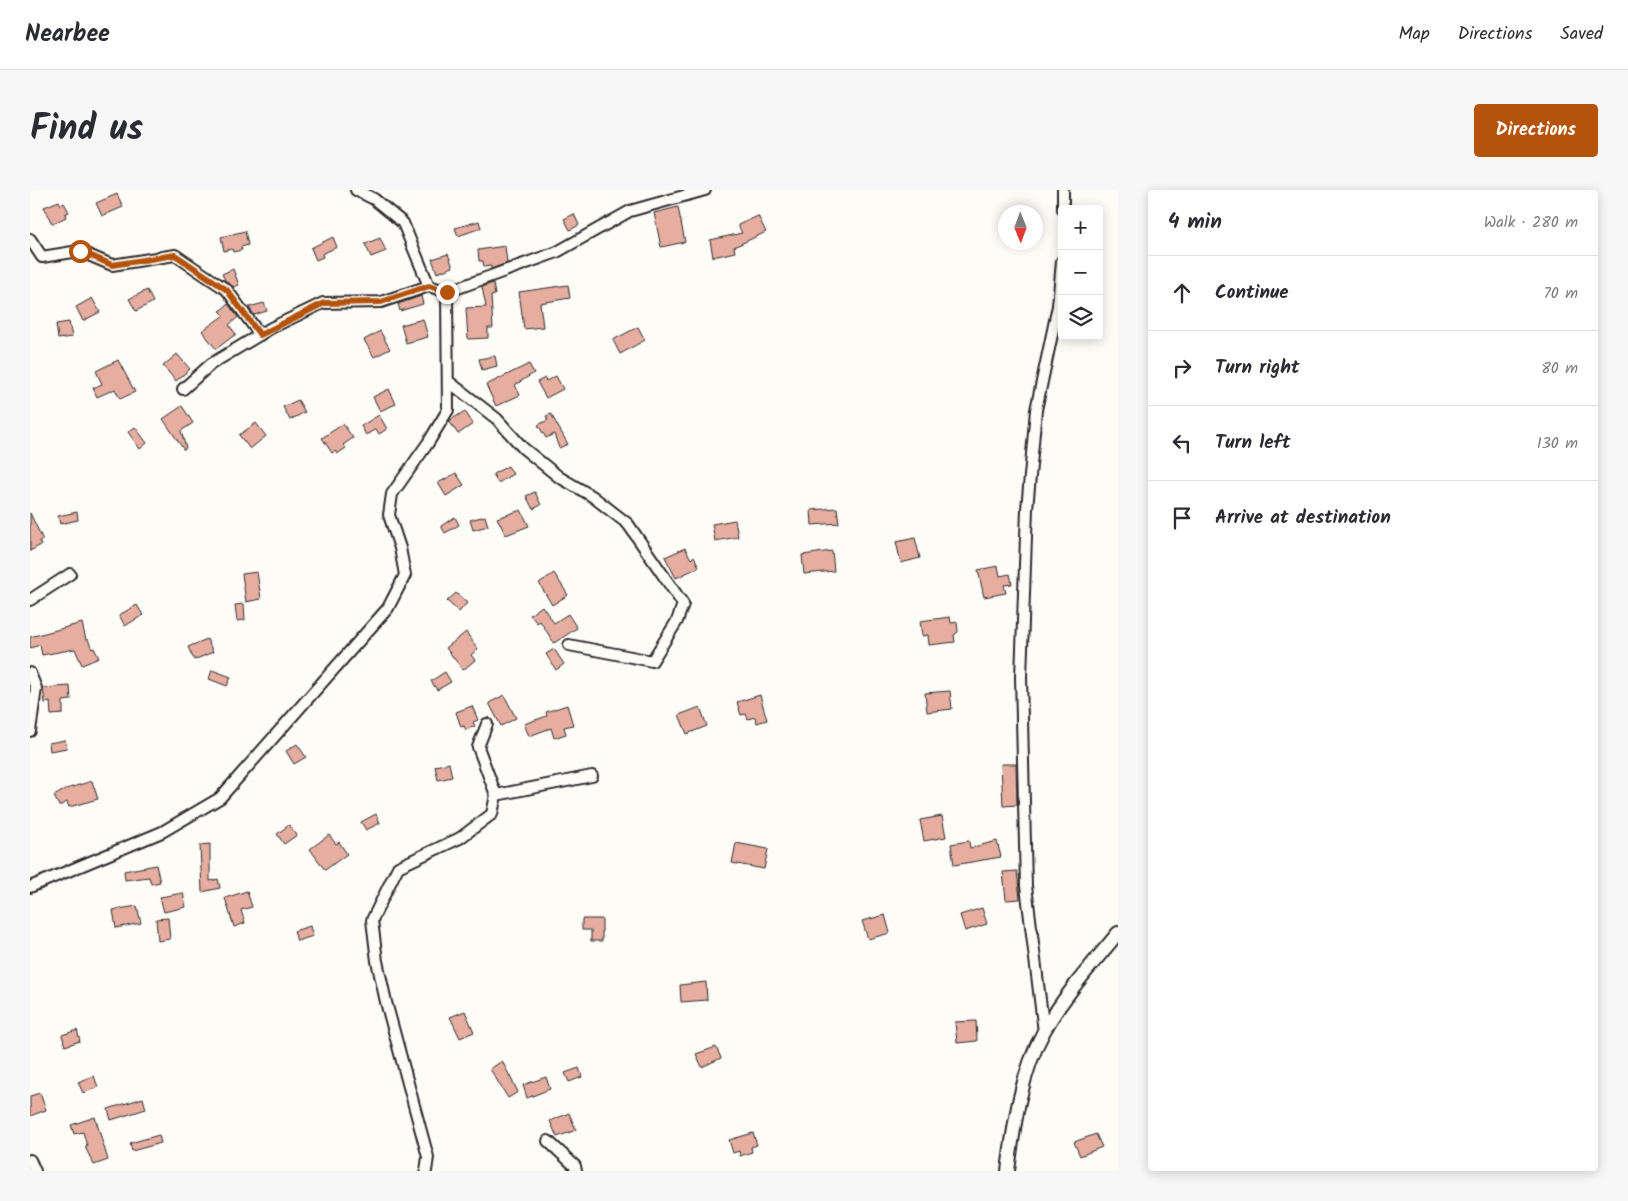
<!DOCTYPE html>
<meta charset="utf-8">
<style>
body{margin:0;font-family:Kalam,sans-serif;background:#f7f7f7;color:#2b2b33}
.controls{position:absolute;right:15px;top:15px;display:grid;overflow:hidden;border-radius:5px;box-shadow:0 2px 12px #0003}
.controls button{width:45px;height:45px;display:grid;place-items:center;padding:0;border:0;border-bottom:1px solid #e1e1e2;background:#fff;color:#2b2b33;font:25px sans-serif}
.compass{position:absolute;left:968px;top:15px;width:45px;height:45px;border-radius:50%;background:#fff;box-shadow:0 2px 12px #0003;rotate:179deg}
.stop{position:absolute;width:15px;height:15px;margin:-11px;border:4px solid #b45309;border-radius:50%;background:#fff}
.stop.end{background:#b45309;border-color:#fff;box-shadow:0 1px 5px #0008}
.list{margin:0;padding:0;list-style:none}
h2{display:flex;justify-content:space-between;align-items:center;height:65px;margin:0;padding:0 20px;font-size:21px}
h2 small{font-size:16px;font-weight:400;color:#7c7c81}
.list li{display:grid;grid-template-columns:32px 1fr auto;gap:15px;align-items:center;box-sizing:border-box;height:75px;padding:0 20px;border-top:1px solid #e1e1e2}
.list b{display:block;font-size:19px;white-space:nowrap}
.list em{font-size:16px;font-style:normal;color:#7c7c81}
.icon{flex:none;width:28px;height:28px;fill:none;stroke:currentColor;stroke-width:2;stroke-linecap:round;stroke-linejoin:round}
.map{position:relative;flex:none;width:1088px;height:981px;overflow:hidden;border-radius:5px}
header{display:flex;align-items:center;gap:30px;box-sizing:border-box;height:70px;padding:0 25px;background:#fff;border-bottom:1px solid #e1e1e2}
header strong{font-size:24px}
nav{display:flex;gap:28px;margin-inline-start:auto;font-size:18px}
.intro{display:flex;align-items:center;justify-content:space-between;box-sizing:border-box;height:120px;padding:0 30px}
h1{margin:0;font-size:35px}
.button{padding:12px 22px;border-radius:5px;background:#b45309;color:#fff;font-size:18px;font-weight:700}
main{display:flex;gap:30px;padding:0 30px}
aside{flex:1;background:#fff;border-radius:5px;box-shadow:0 2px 12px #0003}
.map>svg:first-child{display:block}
</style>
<header>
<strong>Nearbee</strong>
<nav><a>Map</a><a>Directions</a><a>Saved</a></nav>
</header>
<div class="intro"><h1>Find us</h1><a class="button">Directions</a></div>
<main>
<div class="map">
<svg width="1088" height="981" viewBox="0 0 1088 981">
<rect width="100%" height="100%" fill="#fdfcf7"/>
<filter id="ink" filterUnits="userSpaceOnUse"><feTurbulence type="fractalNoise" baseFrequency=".02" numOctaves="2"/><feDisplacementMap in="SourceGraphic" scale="10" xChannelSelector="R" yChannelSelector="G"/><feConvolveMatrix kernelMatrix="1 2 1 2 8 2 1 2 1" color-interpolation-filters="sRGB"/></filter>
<g filter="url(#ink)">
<path fill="#e6ada1" stroke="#2b2b2b" d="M87,4L93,17L72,26L66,13Z
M29,11L31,15L34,13L39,22L35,24L36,27L22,34L14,17Z
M648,17L655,52L631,57L624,23Z
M544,24L549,35L540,40L534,29Z
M728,26L736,42L704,57L705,62L683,67L680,50L712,43L708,35Z
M449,31L451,38L428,46L425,38Z
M215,41L218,55L211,57L212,60L203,62L202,59L194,61L191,47Z
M303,47L307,57L292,64L293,67L286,70L281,58Z
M350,48L356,61L341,67L335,54Z
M475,56L477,73L461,79V76L454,77L453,71H449L448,60Z
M418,64L423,77L407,83L402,69Z
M203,79L209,95L203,97L195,90L192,84Z
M463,93L465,105L461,106L463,138H458V148L438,149L436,118L456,117L452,97Z
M538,95L540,108L510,113L513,137L494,139L489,102Z
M117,100L123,112L106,121L99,109Z
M391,106L393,114L370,121L368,114Z
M62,108L70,122L53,131L46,117Z
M234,113L237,121L224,125L219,117Z
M198,114L208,127L199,135L206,144L186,159L172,141L194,125L190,121Z
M393,129L398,147L376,153L371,135Z
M39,132L42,147L28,149L26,134Z
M608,137L615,150L590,164L583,150Z
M350,141L360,159L344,167L334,150Z
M147,164L160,179L146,191L133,176Z
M465,166L467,176L452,180L449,169Z
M88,170L105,202L90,209L85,199L67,207L63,198L72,194L66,181Z
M499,174L504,183L485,195L490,205L466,216L456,195Z
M526,186L533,199L516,208L507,192L515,188L516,191Z
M359,199L366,214L350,221L343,207Z
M268,210L275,222L260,230L253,217Z
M152,216L163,233L151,241L156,258L154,260L133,229Z
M435,221L443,234L428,244L419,231Z
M521,224L530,240L538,254L529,258L524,244L516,248L508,235L518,230L516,226Z
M349,225L357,239L349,244L346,239L336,245L331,236Z
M226,233L236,246L220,259L209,245Z
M313,234L323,248L313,255L316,258L307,264L305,261L302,263L292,248Z
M105,237L117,253L110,259L98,242Z
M478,276L483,284L468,293L463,284Z
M426,283L434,295L416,306L408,293Z
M505,302L511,315L503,319L496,306Z
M807,318L809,333L782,335L781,320Z
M491,320L499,336L476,345L467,328Z
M47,322L48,330L30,334L28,326Z
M0,323L13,350L9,351L11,355L0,361Z
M455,326L458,336L443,340L440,330Z
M425,327L429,335L415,343L411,336Z
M705,330L708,347L685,351L682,334Z
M885,348L890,368L871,373L866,352Z
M655,358L661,369L664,366L669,377L646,388L635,367Z
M802,361L804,381L774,384L772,365Z
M968,376L970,386L980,384L982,394L974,395L976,403L954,407L948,380Z
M227,382L231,409L216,412L212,384Z
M524,383L538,405L522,415L509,393Z
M426,403L437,413L429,422L417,411Z
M214,414L215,430L207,431L205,415Z
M107,415L113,425L95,436L89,425Z
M512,416L524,433L538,424L547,438L524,453L510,431L507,433L500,425Z
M920,427L921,433L927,432L928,442L924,445L925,452L899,455L898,445L892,446L890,431Z
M52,433L56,450L58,449L62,459L64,458L69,468L52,475L45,459L12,465L10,455L0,458V447Z
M436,442L448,459L441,465L445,470L433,480L416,458Z
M177,449L183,462L164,470L158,457Z
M524,459L534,474L526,480L516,464Z
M182,480L201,487L197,496L179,489Z
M415,482L421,492L407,500L401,491Z
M40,496L41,510L33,511V524L21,525L20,512L15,513L13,498Z
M920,501L922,519L897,522L895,503Z
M474,505L486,528L471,536L459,513Z
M730,505L737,530L727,533L725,527L718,529L716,524L711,525L707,512Z
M537,515L543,535L534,537L536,544L524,548L521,538L499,546L494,534L517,526L516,522Z
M442,516L448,530L443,532L445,536L436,540L434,536L431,537L426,522Z
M670,517L677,536L657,544L649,525Z
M35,550L37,558L20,561L19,553Z
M267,554L276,567L264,574L256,561Z
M419,573L422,587L408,590L405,576Z
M971,574H986L987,615L973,616Z
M62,591L68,609L39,617L37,612L29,616L24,606L36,599Z
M346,624L350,633L336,640L331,632Z
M912,626L916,647L894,651L890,630Z
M259,635L267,645L254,654L247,644Z
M299,645L306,654L309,652L317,664L295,680L280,659Z
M939,651L940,658L967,651L971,667L924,675L921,654Z
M706,653L738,659L734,679L702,673Z
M180,654V691L188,689L190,698L172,702L170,655Z
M126,675L130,692L121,694L119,687L95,690L94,681Z
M987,681L990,709L976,710L973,682Z
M217,701L222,717L211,720L215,733L204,737L195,708Z
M153,703L156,717L134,722L130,707Z
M107,716L111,733L86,738L83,720Z
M952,718L957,734L935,741L930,725Z
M855,725L860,743L838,749L832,731Z
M138,728L140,749L128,751L126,729Z
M552,729H572V751H561V740H552Z
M280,736L283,746L267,751L264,741Z
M676,792L677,810L651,812L650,795Z
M435,821L444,842L430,848L420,827Z
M946,831L947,851L927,853L925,832Z
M47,840L50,851L35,856L32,845Z
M686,857L691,868L672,877L666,864Z
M472,871L488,902L478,908L460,879Z
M549,878L552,887L539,892L535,883Z
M64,886L68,897L53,903L48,892Z
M516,887L520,899L497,908L493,895Z
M10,903L16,920L0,926V906Z
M113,908L116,919L81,930L78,919Z
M539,923L546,940L527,947L520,931Z
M65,927L78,970L64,975L55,957L57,956L53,942L44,944L41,935Z
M723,943L727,955L721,957L722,962L710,966L709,961L703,963L699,950Z
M1066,944L1072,957L1050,966L1044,952Z
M129,945L131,953L102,961L100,953Z"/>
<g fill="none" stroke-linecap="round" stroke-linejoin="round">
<g stroke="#2b2b2b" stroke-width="14">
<path id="minor" d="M326,0L344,9L373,33L399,96
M1033,0V19
M0,49L12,67L49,61L82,75L145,65L197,100L230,145
M418,191L467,229L493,258L529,287L562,306L598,334L653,414L647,431L622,471L539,455
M153,199L181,174L241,138L293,113L351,112L399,96L417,102
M0,410L40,384
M0,483L6,498L0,541
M457,534L448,557L466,605L562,586
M0,697L132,642L190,608L358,418L375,385L370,358L359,325L362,304L398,253L418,220L417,102L527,62L600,21L675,0
M1014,842L996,696L991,487L997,319L1006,220L1028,116L1032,71
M518,951L545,976L546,981
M0,970L5,981
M396,981L398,967L356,812L347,771L342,730L368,677L430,648L462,624L466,605"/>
</g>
<g stroke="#2b2b2b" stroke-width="16">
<path id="major" d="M978,981C984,934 991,883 1014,841C1034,805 1062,775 1088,743"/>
</g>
<use href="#minor" stroke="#fdfcf7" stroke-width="10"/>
<use href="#major" stroke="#fdfcf7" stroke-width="12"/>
</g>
</g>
<g fill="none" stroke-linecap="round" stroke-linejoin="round" filter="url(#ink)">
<path stroke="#b45309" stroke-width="6" d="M50,61L82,75L145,65L197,100L230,145L294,113L351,112L399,96L417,102"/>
</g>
</svg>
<div class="controls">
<button>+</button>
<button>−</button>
<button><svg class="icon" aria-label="layers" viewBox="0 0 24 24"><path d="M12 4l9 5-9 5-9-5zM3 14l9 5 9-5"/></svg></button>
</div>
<svg class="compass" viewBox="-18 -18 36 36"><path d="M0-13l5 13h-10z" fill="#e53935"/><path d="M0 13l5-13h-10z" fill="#7c7c81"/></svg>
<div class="stop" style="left:50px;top:61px"></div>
<div class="stop end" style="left:417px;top:102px"></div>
</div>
<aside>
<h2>4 min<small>Walk · 280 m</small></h2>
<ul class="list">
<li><svg class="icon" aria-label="ahead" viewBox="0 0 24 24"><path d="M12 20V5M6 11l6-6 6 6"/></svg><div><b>Continue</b></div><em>70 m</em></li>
<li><svg class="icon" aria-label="right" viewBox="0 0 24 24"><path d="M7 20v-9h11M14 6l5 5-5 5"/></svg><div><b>Turn right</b></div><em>80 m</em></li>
<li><svg class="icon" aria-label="left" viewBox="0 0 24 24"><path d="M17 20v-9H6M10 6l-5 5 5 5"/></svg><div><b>Turn left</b></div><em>130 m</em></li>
<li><svg class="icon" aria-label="arrive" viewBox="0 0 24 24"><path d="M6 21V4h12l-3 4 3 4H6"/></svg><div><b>Arrive at destination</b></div></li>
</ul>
</aside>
</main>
